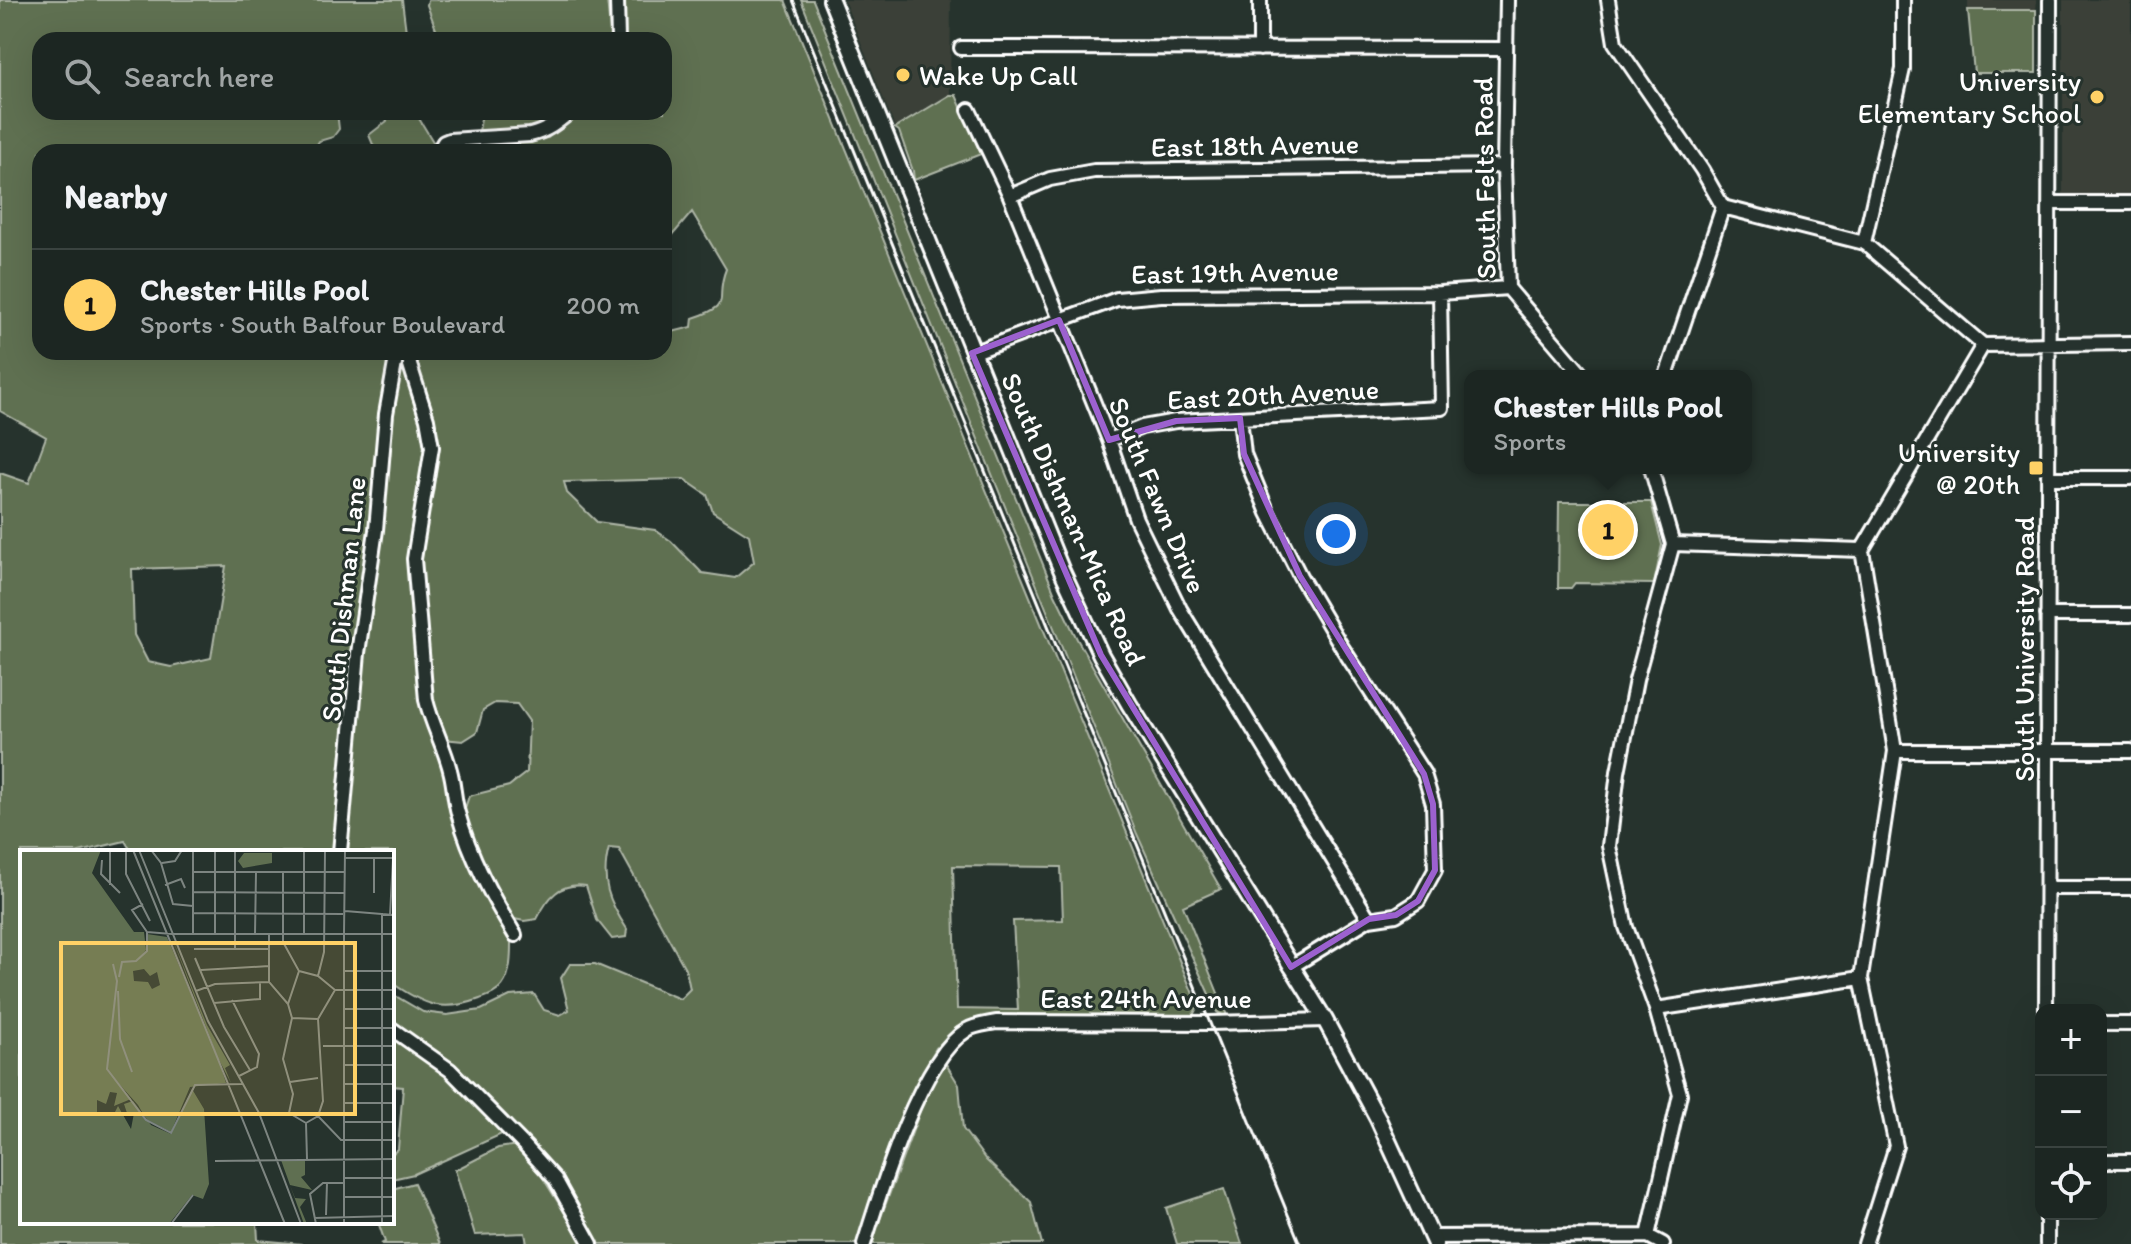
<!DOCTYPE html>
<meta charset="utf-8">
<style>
body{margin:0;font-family:Itim,sans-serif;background:#29322f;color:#f1f3f6}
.controls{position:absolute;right:24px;bottom:24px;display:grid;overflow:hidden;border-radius:16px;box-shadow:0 8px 32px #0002}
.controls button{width:72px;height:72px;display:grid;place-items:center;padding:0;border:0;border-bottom:2px solid #3a4340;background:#1c2622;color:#f1f3f6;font:40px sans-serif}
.you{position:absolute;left:1336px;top:534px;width:28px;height:28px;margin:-20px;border:6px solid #fff;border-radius:50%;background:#1a73e8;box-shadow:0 0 0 12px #1a73e833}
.badge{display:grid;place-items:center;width:52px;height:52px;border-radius:50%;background:#ffd166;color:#111;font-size:26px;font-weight:700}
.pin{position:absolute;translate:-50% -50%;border:4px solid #fff;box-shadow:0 2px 8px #0006}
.popup{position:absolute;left:1464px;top:370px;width:288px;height:104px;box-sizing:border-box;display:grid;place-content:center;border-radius:16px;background:#1c2622;filter:drop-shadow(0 2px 6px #0005);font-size:26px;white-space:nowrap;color:#a0a5a5}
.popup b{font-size:30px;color:#f1f3f6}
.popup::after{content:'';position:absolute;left:50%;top:100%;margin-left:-16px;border:16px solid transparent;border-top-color:#1c2622}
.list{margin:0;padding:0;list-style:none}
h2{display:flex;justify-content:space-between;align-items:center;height:104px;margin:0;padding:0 32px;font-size:34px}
h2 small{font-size:26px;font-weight:400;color:#a0a5a5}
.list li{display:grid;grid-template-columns:52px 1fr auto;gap:24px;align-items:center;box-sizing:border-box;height:112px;padding:0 32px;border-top:2px solid #3a4340}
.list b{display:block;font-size:30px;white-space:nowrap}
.list p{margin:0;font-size:26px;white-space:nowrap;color:#a0a5a5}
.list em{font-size:26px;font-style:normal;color:#a0a5a5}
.icon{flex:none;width:44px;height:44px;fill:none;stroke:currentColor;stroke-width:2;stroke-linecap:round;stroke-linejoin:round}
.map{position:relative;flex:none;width:2131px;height:1244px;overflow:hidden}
.search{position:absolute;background:#1c2622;box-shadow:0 8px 32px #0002;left:32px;top:32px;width:640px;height:88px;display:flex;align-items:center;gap:20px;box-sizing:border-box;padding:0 28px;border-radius:24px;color:#a0a5a5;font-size:30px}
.panel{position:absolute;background:#1c2622;box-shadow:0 8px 32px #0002;left:32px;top:144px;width:640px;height:216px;border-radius:24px}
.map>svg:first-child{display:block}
</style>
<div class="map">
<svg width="2131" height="1244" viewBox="0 0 2131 1244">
<rect width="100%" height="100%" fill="#26332d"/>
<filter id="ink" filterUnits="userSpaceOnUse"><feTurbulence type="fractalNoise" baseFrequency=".0125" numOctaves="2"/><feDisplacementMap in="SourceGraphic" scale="16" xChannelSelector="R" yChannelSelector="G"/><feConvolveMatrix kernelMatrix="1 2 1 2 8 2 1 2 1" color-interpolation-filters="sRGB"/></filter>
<g filter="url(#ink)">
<path fill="#3a4138" d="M844,0H951L950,95L895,128Z
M1968,0H2037L2036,10H1968Z
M2063,0H2131V195H2063Z"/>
<path fill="#5f6f51" stroke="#afb7a8" stroke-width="2" fill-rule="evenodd" d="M0,0H402L407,40H40V112H337L339,129L333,137L319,141L313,152H40V352H407V368L424,432L426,456L410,568L420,703L429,732L511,937C511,951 512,974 502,986C497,993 488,996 480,999C442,1013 424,1005 392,983V852H132L125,841L79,852H22V1222H257L258,1240L302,1244H0V473L29,483L46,437L0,411ZM226,566L211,658L171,667L148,662L134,635L132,569Z
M428,0H607L611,40H440L427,5Z
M620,0H785L1198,1006L1191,1019L995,1017L957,1027L936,1048L914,1089L878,1179L858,1244H599L558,1176L397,1029L392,1020V994L423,1012L447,1015L481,1010L510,996L534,994L544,1010L560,1015L569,1010L561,978L570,964H595L680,999L690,989L686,970L619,849L609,848C600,881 609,902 627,929L626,937L612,939L597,920L586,886C560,882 548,897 537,919L524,921L510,918L490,882L464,811L469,796L509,786L527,772L529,721L517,704L495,703L483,710L477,732L463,741L443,739L429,698L418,568L424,519L433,492L437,452L413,364V352H664V334L692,327L693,318C736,304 713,301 726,269L692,212L671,237L664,238V152H444L453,144L548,138L574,112H664V40H621ZM684,479L707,495L713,512L749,535L754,562L735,578L702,573L671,541L655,530L597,522L567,493L564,482ZM953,866L1061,867L1063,920L1013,921L1018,1010L957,1009Z
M801,0H813L1055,594L1077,639L1221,889L1183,906L1228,1018L1217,1012L1137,834Z
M1968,10H2036V73H1974Z
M950,95H956L981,154L914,180L913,171L899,131L895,128Z
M383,112H415L435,145L434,152H376L369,135L387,121Z
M482,112H561L548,126L479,132Z
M1559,502H1651L1662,545L1654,584L1575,583L1571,588H1558Z
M392,1037L448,1076L504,1133L414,1174L392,1179V1154L398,1149L403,1087L392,1086Z
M946,1064L959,1085L963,1129L986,1160L1031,1202L1042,1244H871L929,1087Z
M518,1145L538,1170L584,1244H527L525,1233L475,1235L455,1170L498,1148Z
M414,1183L440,1244H381L385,1242L378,1222H392V1189Z
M1224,1189L1242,1244H1177L1166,1208Z"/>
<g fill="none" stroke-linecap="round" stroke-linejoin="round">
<g stroke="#fff" stroke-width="18">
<path id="minor" d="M617,0L618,40
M1507,0L1504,166L1508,288L1583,376
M1608,0L1615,43L1702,170L1723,207L1666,376
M961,48L1506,49
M1260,49V0
M969,110L1010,196L1109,440L1136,519L1180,609L1369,919
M438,152L444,142L449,140L530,135C547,131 557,123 570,112
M1010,196L1050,179L1094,171L1504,166
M2051,203H2131
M1723,207L1864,243L1983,345
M1864,243L1903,69V0
M1983,345L2131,343
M409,352L410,365L427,419L432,447L414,559L426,700C432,725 444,746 450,770C454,784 454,799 458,813C470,857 492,897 515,935
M972,353L1117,299L1161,295L1440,293L1508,288
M1240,418L1244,454L1268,513L1300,576L1343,649L1424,774L1433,804L1435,870L1418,901L1396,915L1369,919L1291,967
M1109,440L1142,427L1176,421L1442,408L1440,293
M2049,478H2131
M1673,544L1862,550
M2047,615H2131
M1895,751H2131
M340,852L358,653L376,530L386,414L397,352
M2047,888H2131
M1656,1009L1861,978
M2046,1010L2050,0
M2101,1024H2131
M392,1029L450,1070L525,1146L555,1179L591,1244
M2101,1161H2131
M2047,1214V1244
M1648,1236L1680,1094L1656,1009L1626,927L1609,846L1618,772L1636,680L1673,544L1651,468
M1433,1237L1648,1236L1663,1244
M864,1244C880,1192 921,1057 967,1030C974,1025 987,1024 996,1022L1210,1023L1325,1020
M1865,1244L1896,1146L1861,978L1895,751L1862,550L1983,345"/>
</g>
<g stroke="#fff" stroke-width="20">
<path id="major" d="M831,0L1061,569L1101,655L1129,704L1325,1020L1378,1119L1435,1244"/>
</g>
<use href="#minor" stroke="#26332d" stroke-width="12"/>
<use href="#major" stroke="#26332d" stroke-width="14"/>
<path stroke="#fff" stroke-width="3" d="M793,0L1300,1244"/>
</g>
</g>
<path fill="none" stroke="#9c61cf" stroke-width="6" stroke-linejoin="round" d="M1059,320L1109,440L1176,421L1240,418L1244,454L1300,576L1424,774L1433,804L1435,870L1418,901L1396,915L1369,919L1291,967L1101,655L972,353Z"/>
<g fill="#ffd166" stroke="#26332d" stroke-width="3">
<circle cx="903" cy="75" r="8"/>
<circle cx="2097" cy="97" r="8"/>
<rect x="2028" y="460" width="16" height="16" rx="4"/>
</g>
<g text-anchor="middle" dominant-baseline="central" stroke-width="6" stroke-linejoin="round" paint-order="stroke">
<g font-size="28" fill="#fff" stroke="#26332d" text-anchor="end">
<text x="919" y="75" text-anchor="start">Wake Up Call</text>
<text x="2081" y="81">University<tspan x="2081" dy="32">Elementary School</tspan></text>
<text x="2020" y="452">University<tspan x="2020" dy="32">@ 20th</tspan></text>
</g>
<g font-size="28" fill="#fff" stroke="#26332d">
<text transform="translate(1255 145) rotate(-1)">East 18th Avenue</text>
<text transform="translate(1484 178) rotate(-91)">South Felts Road</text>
<text transform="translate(1235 272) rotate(-1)">East 19th Avenue</text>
<text transform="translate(1273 394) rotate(-3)">East 20th Avenue</text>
<text transform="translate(1158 495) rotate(67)">South Fawn Drive</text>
<text transform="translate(1074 519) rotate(66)">South Dishman-Mica Road</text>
<text transform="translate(343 599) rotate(-84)">South Dishman Lane</text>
<text transform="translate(2024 649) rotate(-90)">South University Road</text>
<text x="1146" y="998">East 24th Avenue</text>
</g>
</g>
<g transform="translate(20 850)">
<rect width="374" height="374" fill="#26332d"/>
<path d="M0,0H81L72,23L114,82H124L126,100L118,110L127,101V84L147,87L197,206L151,85L187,175L210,215L205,218L211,233L198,208L206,233L170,237L151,282L126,269L118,255L92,226L111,249L94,256L97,243L90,242L86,254L77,250V264H94L98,256L111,279L114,263H107L104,254L113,251L131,275L151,284L172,239L184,259L189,334L183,349L172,345L149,374H0ZM124,119L130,126L137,122L140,135L132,139L128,132L114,131L113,121ZM224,3H252V13L223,18L218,11ZM261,310H285V325L281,327L292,340L270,335L275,348L286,349L280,357L287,374H284Z" fill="#5f6f51" fill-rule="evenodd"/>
<path fill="none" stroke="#7d8581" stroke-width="2" d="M90,0V35M106,0V24L130,71M113,0L265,374M119,0L188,171L239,263L281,374M131,0L141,13L153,54L173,56M325,8H374M82,10L81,24L100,43M142,13L155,11L162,0M173,22H324M263,22V92L279,121L268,154L272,168L263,209L273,244L269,263M145,35L161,29L165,38M173,42L324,43M354,43V8M123,54L112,60L127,82M325,61L374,65M173,63L323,64M362,63V374M370,65L373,8M127,82L152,84M195,83V0M152,84H374M173,84V0M235,84L236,22M249,84V132L268,154M284,84V0M324,84V374M324,84L325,0M174,99H249M215,99V0M175,108L204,177L230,220M93,114L97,131L87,219L126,270L151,283L175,235L222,234M181,120L249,116M279,121L298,126L315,140M324,121H374M298,126L304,102L305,0M99,127L102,112L116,111L127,101V82M315,140H374M98,141L100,189L112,222M176,141L195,134L249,132M212,150L239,204L237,217L219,226M194,153L240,149V133M324,159H374M272,168L298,169M324,178H374M303,196H374M324,215H374M270,232L298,228M324,234H374M324,253H374M239,263H269L286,273M298,266L321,290H374M324,272H374M286,273L298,266L303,251L298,169L315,140M286,273L287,309M195,311L374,309M324,328H374M324,347H374M306,365L307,333M294,368L374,366M151,374L173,345M296,374L290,344L303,333H324"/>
<path fill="#ffd166" fill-opacity="0.15" stroke="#ffd166" stroke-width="4" d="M41,93H335V264H41Z"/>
<rect width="374" height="374" fill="none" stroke="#fff" stroke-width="4"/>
</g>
</svg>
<div class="controls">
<button>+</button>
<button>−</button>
<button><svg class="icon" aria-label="locate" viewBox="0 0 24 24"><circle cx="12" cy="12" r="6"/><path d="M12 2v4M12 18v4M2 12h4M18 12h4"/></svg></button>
</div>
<div class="you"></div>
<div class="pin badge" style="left:1608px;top:530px">1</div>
<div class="popup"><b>Chester Hills Pool</b>Sports</div>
<div class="search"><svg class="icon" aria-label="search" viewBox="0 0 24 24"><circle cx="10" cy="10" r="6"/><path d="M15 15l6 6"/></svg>Search here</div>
<section class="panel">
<h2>Nearby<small></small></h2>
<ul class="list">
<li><span class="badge">1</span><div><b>Chester Hills Pool</b><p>Sports · South Balfour Boulevard</p></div><em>200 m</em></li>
</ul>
</section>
</div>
